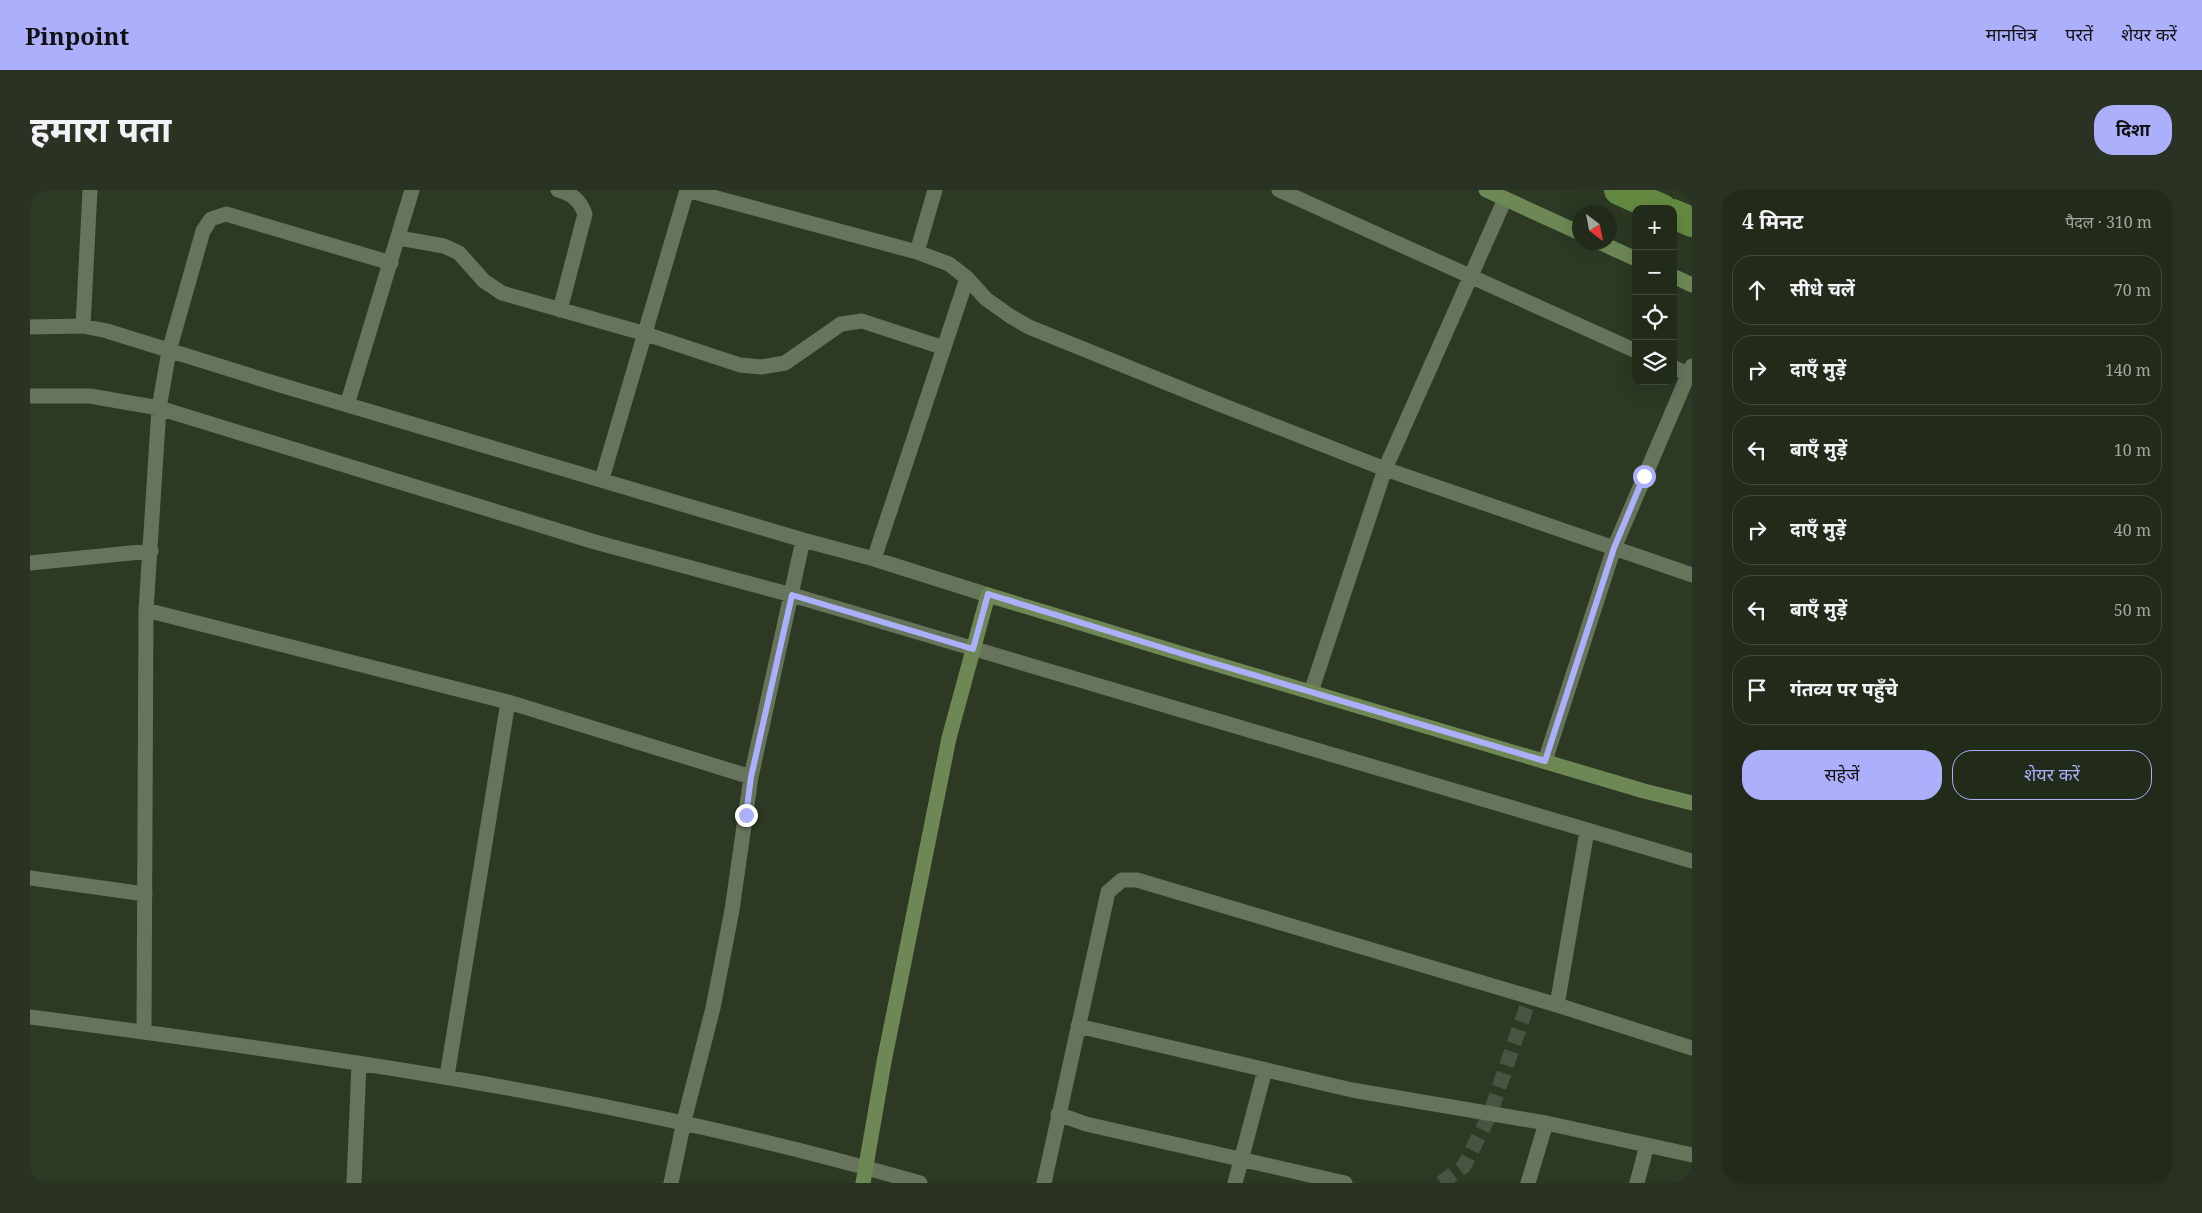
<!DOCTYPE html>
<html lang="hi">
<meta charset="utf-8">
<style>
body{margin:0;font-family:"Noto Serif","Noto Sans Devanagari",serif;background:#2a3323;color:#f1f3f6}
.controls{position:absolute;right:15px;top:15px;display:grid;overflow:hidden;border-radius:10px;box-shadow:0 5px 20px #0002}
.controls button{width:45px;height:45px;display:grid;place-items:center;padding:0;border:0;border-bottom:1px solid #3f4739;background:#222b1a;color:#f1f3f6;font:25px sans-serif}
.compass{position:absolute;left:1542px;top:15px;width:45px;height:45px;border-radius:50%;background:#222b1a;box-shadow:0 5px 20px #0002;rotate:148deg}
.stop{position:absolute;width:15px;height:15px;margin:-11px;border:4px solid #acaffb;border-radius:50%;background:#fff}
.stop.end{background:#acaffb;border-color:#fff;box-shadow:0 1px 5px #0008}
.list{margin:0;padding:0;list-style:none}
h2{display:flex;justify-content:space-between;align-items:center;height:65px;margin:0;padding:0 20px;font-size:21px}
h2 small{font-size:16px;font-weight:400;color:#a2a7a2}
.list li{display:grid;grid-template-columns:32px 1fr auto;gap:15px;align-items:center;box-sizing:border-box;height:70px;margin:0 10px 10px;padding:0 10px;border:1px solid #3f4739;border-radius:20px}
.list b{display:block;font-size:19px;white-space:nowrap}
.list em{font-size:16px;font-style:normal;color:#a2a7a2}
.actions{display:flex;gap:10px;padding:15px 20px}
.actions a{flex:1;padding:11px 0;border:1px solid #acaffb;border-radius:20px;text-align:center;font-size:18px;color:#acaffb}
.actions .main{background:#acaffb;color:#111}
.icon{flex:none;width:28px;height:28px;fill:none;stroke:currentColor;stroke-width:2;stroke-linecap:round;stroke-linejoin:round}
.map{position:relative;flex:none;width:1662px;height:993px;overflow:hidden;border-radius:20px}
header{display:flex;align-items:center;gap:30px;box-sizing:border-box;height:70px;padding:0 25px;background:#acaffb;color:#111}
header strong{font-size:24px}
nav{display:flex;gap:28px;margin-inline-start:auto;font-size:18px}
.intro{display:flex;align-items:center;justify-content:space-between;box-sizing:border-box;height:120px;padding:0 30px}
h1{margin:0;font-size:35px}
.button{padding:12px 22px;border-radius:20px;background:#acaffb;color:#111;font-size:18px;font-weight:700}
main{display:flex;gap:30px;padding:0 30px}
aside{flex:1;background:#222b1a;border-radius:20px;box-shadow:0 5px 20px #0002}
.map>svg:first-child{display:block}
</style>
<header>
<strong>Pinpoint</strong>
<nav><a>मानचित्र</a><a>परतें</a><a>शेयर करें</a></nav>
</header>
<div class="intro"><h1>हमारा पता</h1><a class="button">दिशा</a></div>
<main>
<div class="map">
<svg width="1662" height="993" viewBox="0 0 1662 993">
<rect width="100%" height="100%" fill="#2d3923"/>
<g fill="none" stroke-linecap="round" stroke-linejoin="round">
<path stroke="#648a41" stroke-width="30" d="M1589,0L1632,19
M1643,24L1662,32"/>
<path stroke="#48543f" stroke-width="15" stroke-dasharray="15 8" stroke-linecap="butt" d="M1411,993L1434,976L1460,924L1500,807"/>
<path stroke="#66745c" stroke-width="15" d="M528,0C543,4 550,11 555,24L530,120
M657,0L887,62L919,74L937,88L956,109L980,126L999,137L1184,212L1355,279L1662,385
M1249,0L1606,161
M369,48L414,56L429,63L454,91L472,103L616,144L710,175L731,177L755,173L811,134L832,131L914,158
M887,62L905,0
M53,136L60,0
M0,137L53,136L77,141L247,194L773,350L844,369L958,405
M1643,177L1662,186
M0,206H60L129,218L565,352L762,405L1662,671
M317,215L382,0
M572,289L657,0
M844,369L937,88
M0,373L121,361
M116,420L478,512L721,587
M1281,502L1355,279L1475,9
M1515,571L1584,358L1662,176
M0,688L115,704
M1527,815L1557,641
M0,827C299,866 599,908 890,993
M1048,836L1322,900L1516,933L1662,965
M114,842L116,420L129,218L139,161L173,41L181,29L196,24L361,73
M417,886L478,512
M1028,924L1056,934L1315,993
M324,993L329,873
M641,993L654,931L683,818L702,720L721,587L773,350
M1014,993L1078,702L1092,690H1107L1527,815L1662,858
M1205,993L1235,880
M1498,993L1516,933
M1607,993L1617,955"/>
<path stroke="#6e8855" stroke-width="15" d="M1456,0L1550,43
M1569,52L1606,69
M1643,86L1662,95
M833,993L854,872L919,548L958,405L1159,466L1614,601L1662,613"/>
</g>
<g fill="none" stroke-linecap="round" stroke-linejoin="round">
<path stroke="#acaffb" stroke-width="6" d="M716,625L721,587L762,405L943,459L958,404L1159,466L1515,571L1584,358L1614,286"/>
</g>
</svg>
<div class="controls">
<button>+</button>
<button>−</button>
<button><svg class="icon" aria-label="locate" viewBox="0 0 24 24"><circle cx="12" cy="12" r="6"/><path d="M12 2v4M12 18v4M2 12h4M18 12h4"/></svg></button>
<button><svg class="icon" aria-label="layers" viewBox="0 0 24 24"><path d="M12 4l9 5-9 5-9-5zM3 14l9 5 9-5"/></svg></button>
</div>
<svg class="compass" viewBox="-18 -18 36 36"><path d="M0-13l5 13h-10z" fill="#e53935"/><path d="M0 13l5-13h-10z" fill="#a2a7a2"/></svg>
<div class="stop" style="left:1614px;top:286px"></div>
<div class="stop end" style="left:716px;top:625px"></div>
</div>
<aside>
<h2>4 मिनट<small>पैदल · 310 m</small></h2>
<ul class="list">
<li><svg class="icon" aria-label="ahead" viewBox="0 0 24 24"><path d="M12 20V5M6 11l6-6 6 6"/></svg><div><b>सीधे चलें</b></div><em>70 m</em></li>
<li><svg class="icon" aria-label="right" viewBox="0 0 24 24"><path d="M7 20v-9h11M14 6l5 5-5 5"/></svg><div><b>दाएँ मुड़ें</b></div><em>140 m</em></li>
<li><svg class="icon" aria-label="left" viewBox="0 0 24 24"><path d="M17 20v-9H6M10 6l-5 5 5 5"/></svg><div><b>बाएँ मुड़ें</b></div><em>10 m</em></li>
<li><svg class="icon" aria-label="right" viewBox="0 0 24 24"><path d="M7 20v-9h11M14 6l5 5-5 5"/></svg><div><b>दाएँ मुड़ें</b></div><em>40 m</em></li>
<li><svg class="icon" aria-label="left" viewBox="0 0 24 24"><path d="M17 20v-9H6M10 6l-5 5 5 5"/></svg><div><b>बाएँ मुड़ें</b></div><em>50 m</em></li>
<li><svg class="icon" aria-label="arrive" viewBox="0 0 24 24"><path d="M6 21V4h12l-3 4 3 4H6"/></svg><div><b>गंतव्य पर पहुँचे</b></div></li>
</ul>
<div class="actions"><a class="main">सहेजें</a><a>शेयर करें</a></div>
</aside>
</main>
